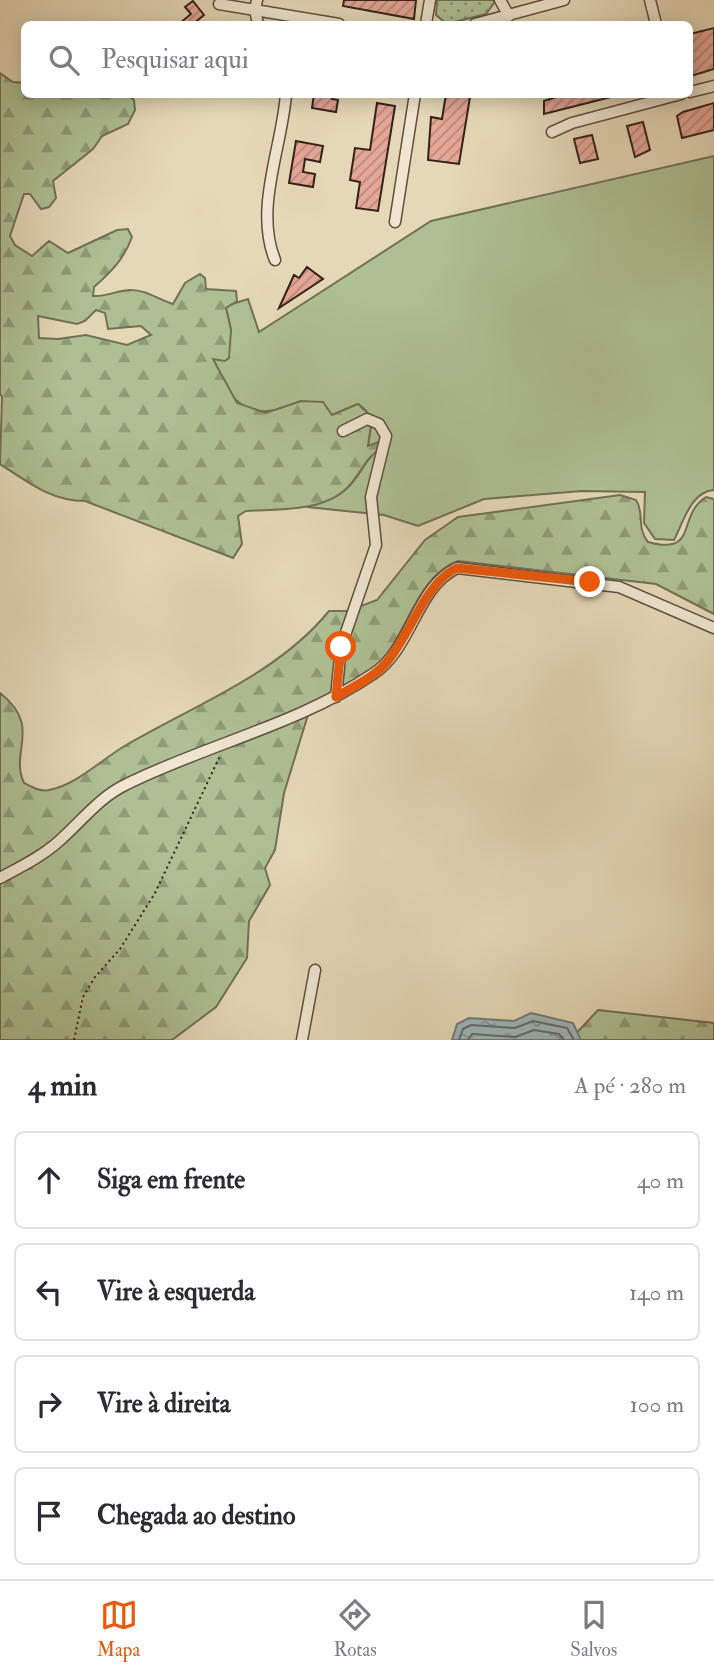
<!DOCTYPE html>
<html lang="pt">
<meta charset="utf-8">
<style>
body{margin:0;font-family:"IM FELL Double Pica",serif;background:#f7f7f7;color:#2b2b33}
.stop{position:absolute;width:21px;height:21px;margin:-16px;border:5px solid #ea580c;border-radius:50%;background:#fff}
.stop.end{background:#ea580c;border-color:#fff;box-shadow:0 2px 7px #0008}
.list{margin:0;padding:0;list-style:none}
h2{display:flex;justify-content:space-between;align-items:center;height:91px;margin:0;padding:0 28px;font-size:30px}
h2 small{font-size:23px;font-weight:400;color:#7c7c81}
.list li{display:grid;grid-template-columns:46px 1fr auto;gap:21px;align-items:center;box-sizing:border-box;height:98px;margin:0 14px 14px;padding:0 14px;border:2px solid #e1e1e2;border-radius:10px}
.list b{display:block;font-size:26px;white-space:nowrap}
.list em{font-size:23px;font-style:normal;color:#7c7c81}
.icon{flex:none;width:38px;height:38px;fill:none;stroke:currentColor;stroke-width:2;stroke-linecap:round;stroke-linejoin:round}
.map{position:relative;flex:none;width:714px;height:1040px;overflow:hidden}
.search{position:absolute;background:#fff;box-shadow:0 4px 18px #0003;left:21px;right:21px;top:21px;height:77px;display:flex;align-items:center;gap:18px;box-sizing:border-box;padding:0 24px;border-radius:10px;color:#7c7c81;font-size:26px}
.sheet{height:539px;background:#fff}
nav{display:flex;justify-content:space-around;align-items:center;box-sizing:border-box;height:98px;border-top:2px solid #e1e1e2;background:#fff;font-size:19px;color:#7c7c81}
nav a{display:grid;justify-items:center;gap:4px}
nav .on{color:#ea580c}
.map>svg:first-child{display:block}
</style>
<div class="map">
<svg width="714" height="1040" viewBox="0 0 714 1040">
<defs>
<pattern id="forest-firs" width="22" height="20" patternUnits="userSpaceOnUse" patternTransform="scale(1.75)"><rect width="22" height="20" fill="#aec093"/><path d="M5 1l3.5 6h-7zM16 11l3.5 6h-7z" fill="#8e9c77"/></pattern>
<pattern id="garden-dots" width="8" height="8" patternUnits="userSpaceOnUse" patternTransform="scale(1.75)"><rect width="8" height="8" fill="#aec093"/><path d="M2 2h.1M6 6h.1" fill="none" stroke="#8e9c77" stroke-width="1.8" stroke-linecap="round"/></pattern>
<pattern id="water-ripples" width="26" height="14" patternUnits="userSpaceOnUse" patternTransform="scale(1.75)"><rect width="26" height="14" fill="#9cb6ba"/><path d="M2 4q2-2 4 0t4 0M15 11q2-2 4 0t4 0" fill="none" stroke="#809496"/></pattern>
<pattern id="building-hatch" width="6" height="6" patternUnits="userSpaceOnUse" patternTransform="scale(1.75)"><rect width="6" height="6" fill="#e4a697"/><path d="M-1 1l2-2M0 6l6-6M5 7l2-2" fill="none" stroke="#ba877a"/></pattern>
</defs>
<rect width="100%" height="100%" fill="#e5d8b7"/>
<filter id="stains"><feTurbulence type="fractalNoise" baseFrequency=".00286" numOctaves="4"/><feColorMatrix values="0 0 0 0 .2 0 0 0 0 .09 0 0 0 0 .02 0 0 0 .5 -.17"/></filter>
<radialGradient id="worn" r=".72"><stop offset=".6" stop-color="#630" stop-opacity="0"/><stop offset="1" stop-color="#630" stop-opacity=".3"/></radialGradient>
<path fill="#aec093" stroke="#727056" stroke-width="2" d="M714,156V490C691,491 683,523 674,540L655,539L644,523L645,492L582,491L484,499L418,526L384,515L307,507C319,502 335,498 345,490C361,477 363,460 382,446H368C371,429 375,414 358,404L332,415L301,401C252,425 230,406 213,359L231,330L226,308L229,305L248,299L259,332L431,221Z"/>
<path fill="url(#forest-firs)" stroke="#727056" stroke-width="2" fill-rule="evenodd" d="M0,73L13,82L24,83V94L127,95L134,100L135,110L128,124L102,136L93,149L53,181L56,198L49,207L41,209L30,194H24L10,236L15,245L32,256L49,241L68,253L117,230L128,229L132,237C124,259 111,272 94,287L93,296C107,297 117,290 131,290C147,290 159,300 173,304L185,283L200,274L205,278L206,289L236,291L237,301L226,308L231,330L229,358L225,361L213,359L237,403L266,413L301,401L323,402L332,415L358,404L372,417L368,446L381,441L382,447C364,459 362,473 347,488C323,512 278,509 246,511L238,516L242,544L233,558L85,501C51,501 28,482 0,464L2,397L0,394ZM96,310L105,313L108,329L141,326L151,335L127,345L86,335L58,339L39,338L38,316L77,324L85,321Z
M620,495L636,500C645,513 636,528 648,542C699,556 676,516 706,497L714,499V614L656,584L458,561C418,576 409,627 384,658C366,680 335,692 311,705L284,793L275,850L265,868L270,885L249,921L247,958L216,1007L172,1040H0V693C43,727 9,751 24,783C32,787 40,792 49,790C76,785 100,761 123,747C192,706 277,675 329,611H348L377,600L425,540L458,517Z
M598,1010L714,1023V1040H570Z"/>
<path fill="url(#garden-dots)" stroke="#727056" stroke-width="2" d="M437,0H494V3L486,14L447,24L436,15Z"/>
<path fill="url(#water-ripples)" stroke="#737a79" stroke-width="2" d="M531,1013L573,1023L581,1040H452L457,1024L469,1018L514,1021Z"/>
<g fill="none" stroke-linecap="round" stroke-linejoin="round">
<path stroke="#686b69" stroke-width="2" d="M459,1040L463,1029L471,1025L515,1028L533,1021L567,1028L574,1040
M468,1040L472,1034L515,1037L534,1030L559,1034L564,1040"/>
</g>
<path fill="url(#building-hatch)" stroke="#352018" stroke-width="2" d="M344,0H416L414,19L343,6Z
M193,1L204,15L193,24H179L191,14L185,7Z
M714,28V69L691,76L690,34Z
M314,94H333L332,99L338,100L336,112L312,108Z
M446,94L470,97L459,164L428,160L431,117L442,119Z
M565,94H610L611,97L544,114V101Z
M377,103L395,106L378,211L356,208L360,182L350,180L355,148L370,150Z
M714,103V130L682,138L677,116L683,112Z
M643,122L650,150L635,157L627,126Z
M592,135L598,159L580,163L574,139Z
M296,141L323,146L320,162L305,159L303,172L315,174L313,187L289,183Z
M307,267L323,279L279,308L294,275L299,278Z"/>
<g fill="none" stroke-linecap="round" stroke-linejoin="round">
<g stroke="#614e40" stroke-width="13">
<path id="street" d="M257,0L255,10L258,24
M500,0L509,16
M650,0L656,24
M219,4L339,24
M426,24L430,0
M475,24L564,0
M690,92L714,86
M552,132L572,123L681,94
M395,222L415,94
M275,260C254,208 282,148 286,94
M336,697L341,647L376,545L371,497L386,436L379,424L367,419L343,431
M0,878C20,867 41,857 58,842C81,822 99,797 127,784C208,744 297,725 373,674C412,649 416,587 457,568L619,587L714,628
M302,1040L315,970"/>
</g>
<path stroke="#352018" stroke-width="2" stroke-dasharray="2 3.5" stroke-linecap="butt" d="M74,1040L83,997L95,977L120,949L155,893L220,756"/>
<use href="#street" stroke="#eee6d0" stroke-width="10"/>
</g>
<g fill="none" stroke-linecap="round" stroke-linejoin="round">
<path stroke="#ea580c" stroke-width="9" d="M341,647L336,697C353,687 373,678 386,663C410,636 425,582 457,568L590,582"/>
</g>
<rect width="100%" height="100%" filter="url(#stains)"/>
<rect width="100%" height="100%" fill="url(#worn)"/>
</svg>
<div class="stop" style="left:341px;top:647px"></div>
<div class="stop end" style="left:590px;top:582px"></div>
<div class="search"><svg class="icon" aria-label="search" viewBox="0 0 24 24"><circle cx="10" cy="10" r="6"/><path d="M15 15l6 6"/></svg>Pesquisar aqui</div>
</div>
<section class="sheet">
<h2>4 min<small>A pé · 280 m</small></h2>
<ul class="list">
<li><svg class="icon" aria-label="ahead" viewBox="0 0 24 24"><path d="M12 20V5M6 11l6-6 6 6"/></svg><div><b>Siga em frente</b></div><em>40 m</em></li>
<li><svg class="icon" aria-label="left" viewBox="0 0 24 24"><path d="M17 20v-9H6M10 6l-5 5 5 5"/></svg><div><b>Vire à esquerda</b></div><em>140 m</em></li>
<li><svg class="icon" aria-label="right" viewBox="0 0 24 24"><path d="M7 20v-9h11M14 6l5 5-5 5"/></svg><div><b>Vire à direita</b></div><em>100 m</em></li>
<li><svg class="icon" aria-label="arrive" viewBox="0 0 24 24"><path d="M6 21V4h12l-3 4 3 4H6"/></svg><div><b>Chegada ao destino</b></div></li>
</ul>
</section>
<nav>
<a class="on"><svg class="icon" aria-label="map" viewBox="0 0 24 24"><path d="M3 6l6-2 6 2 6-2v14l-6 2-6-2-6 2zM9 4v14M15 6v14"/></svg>Mapa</a>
<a><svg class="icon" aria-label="directions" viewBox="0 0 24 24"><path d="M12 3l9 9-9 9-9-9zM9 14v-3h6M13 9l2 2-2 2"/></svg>Rotas</a>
<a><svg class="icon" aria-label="saved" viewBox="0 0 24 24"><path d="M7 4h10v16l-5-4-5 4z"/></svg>Salvos</a>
</nav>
